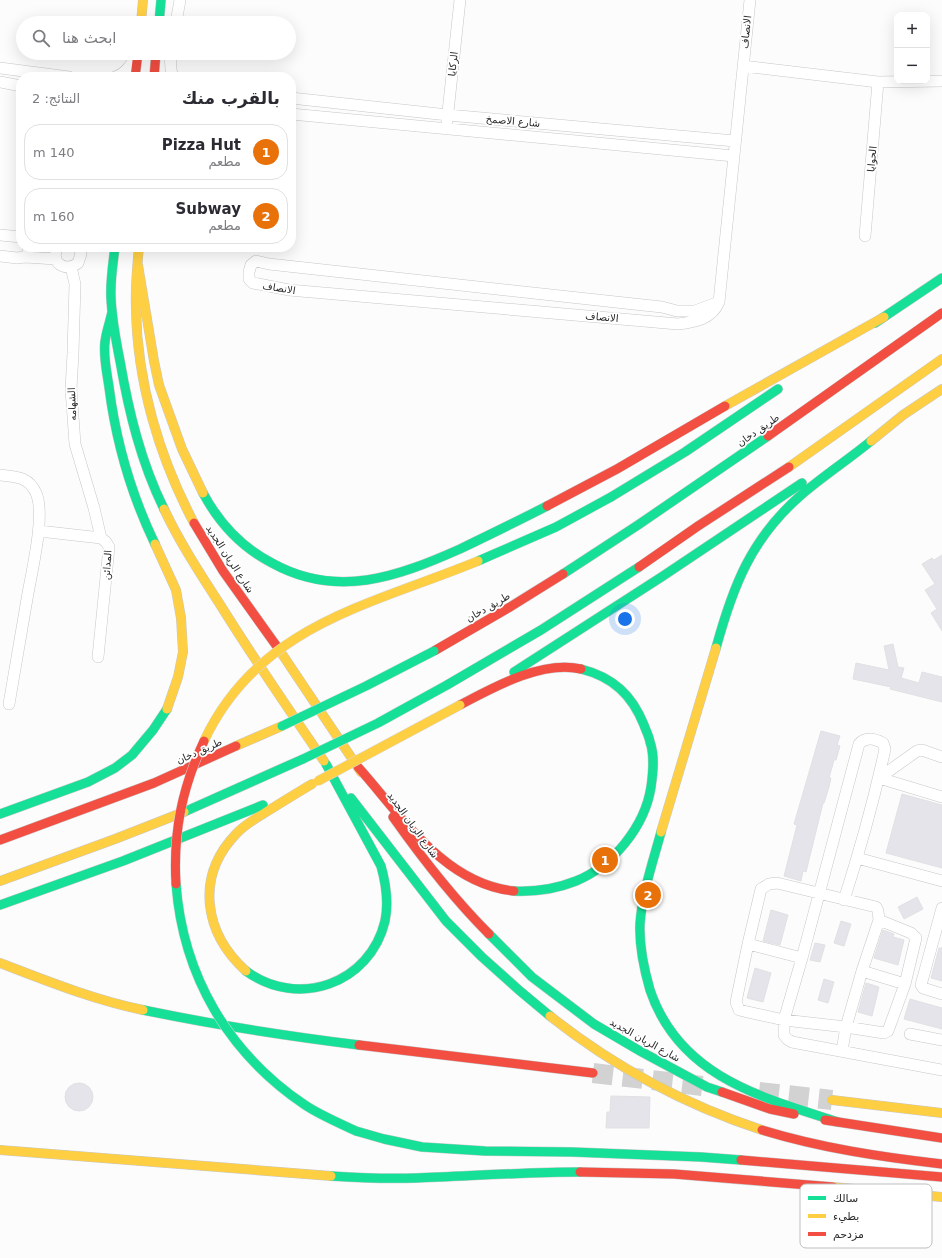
<!DOCTYPE html>
<html lang="ar">
<meta charset="utf-8">
<style>
body{margin:0;font-family:"DejaVu Sans","Noto Sans Arabic",sans-serif;background:#f2f2f3;color:#2b2b33;direction:rtl}
.controls{position:absolute;right:12px;top:12px;display:grid;overflow:hidden;border-radius:8px;box-shadow:0 4px 16px #0002}
.controls button{width:36px;height:36px;display:grid;place-items:center;padding:0;border:0;border-bottom:1px solid #e1e1e2;background:#fff;color:#2b2b33;font:20px sans-serif}
.you{position:absolute;left:625px;top:619px;width:14px;height:14px;margin:-10px;border:3px solid #fff;border-radius:50%;background:#1a73e8;box-shadow:0 0 0 6px #1a73e833}
.badge{display:grid;place-items:center;width:26px;height:26px;border-radius:50%;background:#0b8043;color:#fff;font-size:13px;font-weight:700}
.pin{position:absolute;translate:-50% -50%;border:2px solid #fff;box-shadow:0 1px 4px #0006}
.list{margin:0;padding:0;list-style:none}
h2{display:flex;justify-content:space-between;align-items:center;height:52px;margin:0;padding:0 16px;font-size:17px}
h2 small{font-size:13px;font-weight:400;color:#7c7c81}
.list li{display:grid;grid-template-columns:26px 1fr auto;gap:12px;align-items:center;box-sizing:border-box;height:56px;margin:0 8px 8px;padding:0 8px;border:1px solid #e1e1e2;border-radius:16px}
.list b{display:block;font-size:15px;white-space:nowrap}
.list p{margin:0;font-size:13px;white-space:nowrap;color:#7c7c81}
.list em{font-size:13px;font-style:normal;color:#7c7c81}
.icon{flex:none;width:22px;height:22px;fill:none;stroke:currentColor;stroke-width:2;stroke-linecap:round;stroke-linejoin:round}
.map{position:relative;flex:none;width:942px;height:1258px;overflow:hidden;direction:ltr}
.search{position:absolute;background:#fff;box-shadow:0 4px 16px #0002;left:16px;top:16px;width:280px;height:44px;display:flex;align-items:center;gap:10px;box-sizing:border-box;padding:0 14px;border-radius:22px;color:#7c7c81;font-size:15px}
.panel{position:absolute;background:#fff;box-shadow:0 4px 16px #0002;left:16px;top:72px;width:280px;height:180px;border-radius:16px;direction:rtl}
.map>svg:first-child{display:block}
</style>
<div class="map">
<svg width="942" height="1258" viewBox="0 0 942 1258">
<rect width="100%" height="100%" fill="#fcfcfd"/>
<path fill="#e5e4eb" stroke="#e1e1e3" d="M942,555V631L931,613L937,609L925,590L935,584L922,564L932,558L934,560Z
M893,644L898,667L904,668L901,678L919,683L922,672L942,677V702L890,689L891,687L853,679L856,663L889,670L884,646Z
M821,731L840,736L837,745L840,746L836,760H834L829,778H831L829,787L824,803H823L806,872L803,871L801,881L784,876L797,825L794,824Z
M902,794L942,805V868L886,853Z
M917,897L923,909L904,919L898,907Z
M771,910L788,915L780,945L763,941Z
M841,921L851,924L844,946L834,943Z
M883,930L894,934L893,937L904,940L898,965L874,958Z
M815,943L825,945L820,962L810,960Z
M939,948H942V981L931,978Z
M755,968L771,973L763,1002L747,998Z
M824,979L834,982L828,1003L818,1000Z
M866,983L879,987L872,1016L858,1012Z
M910,999L942,1008V1029L904,1019Z
M65 1097a14 14 0 1 1 28 0a14 14 0 1 1-28 0Z
M611,1096L650,1097L649,1128H606L607,1112H610Z"/>
<g fill="none" stroke-linecap="round" stroke-linejoin="round">
<path stroke="#d2d2d3" stroke-width="20" stroke-dasharray="20 10" stroke-linecap="butt" d="M593,1073L711,1087
M759,1092L832,1100"/>
<g stroke="#c7c7c8" stroke-width="12">
<path id="street" d="M176,23L180,0
M170,53L171,70L173,77
M743,66L878,82L942,81
M0,68L69,77
M115,77C125,74 130,66 135,58
M0,82L21,86
M291,98L448,115L735,141
M291,114L734,156
M447,121L460,0
M0,235L21,237
M865,236L878,82
M58,247C49,262 65,273 78,263L81,254L79,247
M0,256L17,258L25,257L28,253L29,247
M25,257L56,259
M71,267L75,284L73,353L71,389L75,444L94,508L101,538
M719,302L695,311H677L662,307L634,304L269,264L256,261L251,265L249,272V279L253,283L289,290L678,324C695,322 712,319 719,302L750,0
M0,475C16,477 28,476 36,493C46,515 31,574 27,599C21,634 15,669 9,704
M39,531L101,538L106,542L109,547L98,657
M879,778L917,751L922,750L942,757
M879,778L942,797
M857,858L942,881
M844,900C860,850 874,800 885,749L883,743C875,739 866,736 859,744L802,958L784,1020V1035L787,1039L792,1042L942,1070
M942,908L921,985L923,988L942,994
M748,944L802,958
M862,971L905,984L916,938L911,933L879,920
M910,1034L942,1040
M842,1051L846,1027L862,971L879,920L878,911L876,907L777,883L769,884L761,889L748,944L736,1002L739,1010L784,1020L846,1027L884,1033L888,1031L905,984"/>
</g>
<g stroke="#c7c7c8" stroke-width="10">
<path id="fast" d="M159,23L161,0
M115,247C113,264 110,281 111,298C112,320 116,341 120,361C129,413 141,462 164,509
M112,312C110,322 106,332 105,342C103,356 107,373 109,387C116,442 131,494 155,544
M875,323L942,278
M203,493C219,523 241,547 272,563C337,599 397,577 460,549C489,535 518,521 547,506
M611,497L685,452L778,389
M563,574L638,525L768,436
M716,648C733,586 751,539 800,496C823,476 848,460 871,441
M514,672L663,576L802,483
M447,685L541,630L639,567
M351,798L446,921L482,957L520,991L550,1016
M184,812L303,759
M0,814L88,782L115,768L132,755L153,730L167,709
M661,832C653,862 642,893 640,924C639,946 644,969 650,990C679,1076 760,1097 838,1122
M514,891C536,892 556,889 576,881C613,866 645,826 651,787C653,773 655,756 650,742C649,736 646,731 644,725C632,695 613,677 581,669
M0,905L123,861L263,805
M489,934L532,977L594,1024L640,1051L707,1087L722,1092
M246,971C298,1009 370,984 385,921C389,902 386,884 381,866L326,764
M143,1010C215,1025 287,1036 359,1045
M356,1131L384,1139L422,1147L485,1151L572,1152L701,1157L741,1160
M331,1176C360,1178 388,1179 416,1178C471,1176 526,1172 580,1172"/>
</g>
<g stroke="#c7c7c8" stroke-width="10">
<path id="slow" d="M141,23L143,0
M139,247C137,267 135,287 136,308C137,382 159,457 194,523
M138,265L154,361L159,385L182,449L203,493
M725,406L884,317
M871,441L903,415L942,389
M789,467L942,359
M164,509C180,543 201,575 221,606C254,659 289,710 324,761
M155,544L176,590L181,618L183,652L178,677L167,709
M278,648L361,772
M236,746L282,726
M661,832L716,648
M0,881L115,839L184,812
M0,963C47,981 94,1000 143,1010
M246,971C204,933 195,877 236,834C243,826 253,820 263,814C279,804 295,794 312,784
M550,1016C613,1066 686,1105 762,1130
M832,1100L942,1113
M0,1150L331,1176
M833,1187L942,1197"/>
</g>
<g stroke="#c7c7c8" stroke-width="10">
<path id="jam" d="M135,77L138,53
M154,77L156,53
M768,436L942,313
M547,506L617,469L725,406
M194,523L223,571L278,648
M639,567L698,526L789,467
M434,651L510,607L563,574
M460,705C494,687 542,660 581,669
M358,767C401,815 444,884 514,891
M393,817C422,858 453,898 489,934
M0,840L154,783L236,746
M359,1045L593,1073
M722,1092L770,1109L794,1114
M825,1120L942,1138
M762,1130C821,1148 881,1157 942,1164
M741,1160L942,1177
M580,1172L674,1174L833,1187"/>
</g>
<use href="#street" stroke="#fff" stroke-width="11"/>
<use href="#fast" stroke="#16e098" stroke-width="9"/>
<use href="#slow" stroke="#ffcf43" stroke-width="9"/>
<use href="#jam" stroke="#f24e42" stroke-width="9"/>
<g stroke="#d8d8d8" stroke-width="10" stroke-linecap="butt">
<path id="fast-bridge" d="M478,561L556,527L611,497
M282,726L366,686L434,651
M303,759L378,723L447,685
M176,884C183,976 228,1053 305,1105C320,1115 339,1123 356,1131"/>
</g>
<g stroke="#d8d8d8" stroke-width="10" stroke-linecap="butt">
<path id="slow-bridge" d="M204,741C258,625 371,605 478,561
M318,781L460,705"/>
</g>
<g stroke="#d8d8d8" stroke-width="10" stroke-linecap="butt">
<path id="jam-bridge" d="M176,884C173,832 182,788 204,741"/>
</g>
<use href="#fast-bridge" stroke="#16e098" stroke-width="9"/>
<use href="#slow-bridge" stroke="#ffcf43" stroke-width="9"/>
<use href="#jam-bridge" stroke="#f24e42" stroke-width="9"/>
</g>
<g text-anchor="middle" dominant-baseline="central" stroke-width="3.5" stroke-linejoin="round" paint-order="stroke">
<g font-size="10" fill="#2a2a2d" stroke="#fff">
<text transform="translate(746 32) rotate(-84)">الانصاف</text>
<text transform="translate(453 64) rotate(-84)">الركايا</text>
<text transform="translate(513 121) rotate(5)">شارع الاصمخ</text>
<text transform="translate(872 159) rotate(-85)">الحوايا</text>
<text transform="translate(279 288) rotate(9)">الانصاف</text>
<text transform="translate(602 317) rotate(5)">الانصاف</text>
<text transform="translate(72 404) rotate(-92)">الشهامه</text>
<text transform="translate(758 430) rotate(-35)">طريق دخان</text>
<text transform="translate(230 559) rotate(57)">شارع الريان الجديد</text>
<text transform="translate(107 565) rotate(-86)">المدائن</text>
<text transform="translate(488 607) rotate(-30)">طريق دخان</text>
<text transform="translate(199 751) rotate(-24)">طريق دخان</text>
<text transform="translate(413 825) rotate(54)">شارع الريان الجديد</text>
<text transform="translate(645 1040) rotate(29)">شارع الريان الجديد</text>
</g>
</g>
<rect x="800" y="1184" width="132" height="64" rx="6" fill="#fff" stroke="#bfbfc0" stroke-width="1"/>
<rect x="808" y="1196" width="18" height="4" fill="#16e098"/>
<rect x="808" y="1214" width="18" height="4" fill="#ffcf43"/>
<rect x="808" y="1232" width="18" height="4" fill="#f24e42"/>
<g font-size="11" fill="#2a2a2d">
<text x="833" y="1202">سالك</text>
<text x="833" y="1220">بطيء</text>
<text x="833" y="1238">مزدحم</text>
</g>
</svg>
<div class="controls">
<button>+</button>
<button>−</button>
</div>
<div class="you"></div>
<div class="pin badge" style="left:605px;top:860px;background:#e8710a">1</div>
<div class="pin badge" style="left:648px;top:895px;background:#e8710a">2</div>
<div class="search"><svg class="icon" aria-label="search" viewBox="0 0 24 24"><circle cx="10" cy="10" r="6"/><path d="M15 15l6 6"/></svg>ابحث هنا</div>
<section class="panel">
<h2>بالقرب منك<small>النتائج: 2</small></h2>
<ul class="list">
<li><span class="badge" style="background:#e8710a">1</span><div><b>Pizza Hut</b><p>مطعم</p></div><em>140 m</em></li>
<li><span class="badge" style="background:#e8710a">2</span><div><b>Subway</b><p>مطعم</p></div><em>160 m</em></li>
</ul>
</section>
</div>
